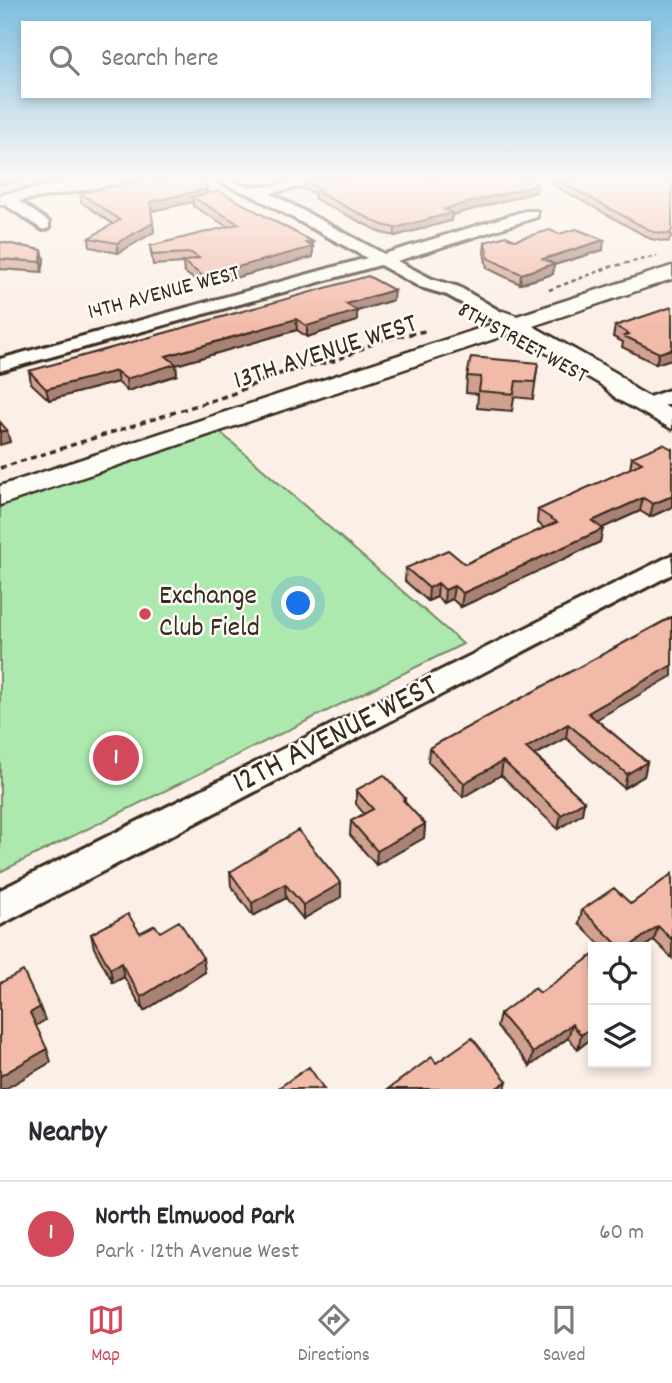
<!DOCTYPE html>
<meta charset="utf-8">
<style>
body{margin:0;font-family:Dekko,sans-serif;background:#f7f7f7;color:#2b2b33}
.controls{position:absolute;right:21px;bottom:21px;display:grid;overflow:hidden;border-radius:0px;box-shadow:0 4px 10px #0003}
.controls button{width:63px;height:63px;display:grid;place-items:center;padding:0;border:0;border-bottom:2px solid #e1e1e2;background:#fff;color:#2b2b33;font:35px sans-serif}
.you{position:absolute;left:299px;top:604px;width:24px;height:24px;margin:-18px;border:5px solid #fff;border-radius:50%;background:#1a73e8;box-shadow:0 0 0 10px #1a73e833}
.badge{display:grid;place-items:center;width:46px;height:46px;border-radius:50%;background:#d1495b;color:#fff;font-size:23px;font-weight:700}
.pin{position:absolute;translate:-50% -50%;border:4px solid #fff;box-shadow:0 2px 7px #0006}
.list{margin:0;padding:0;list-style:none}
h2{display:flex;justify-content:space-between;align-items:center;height:91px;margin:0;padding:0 28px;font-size:30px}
h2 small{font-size:23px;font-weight:400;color:#7c7c81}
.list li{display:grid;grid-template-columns:46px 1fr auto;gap:21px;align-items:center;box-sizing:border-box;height:105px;padding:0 28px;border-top:2px solid #e1e1e2}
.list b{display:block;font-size:26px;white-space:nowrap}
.list p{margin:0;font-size:23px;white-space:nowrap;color:#7c7c81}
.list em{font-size:23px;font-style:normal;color:#7c7c81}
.icon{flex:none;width:38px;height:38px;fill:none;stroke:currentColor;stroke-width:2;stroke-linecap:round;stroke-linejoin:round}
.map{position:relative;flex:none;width:672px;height:1089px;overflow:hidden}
.search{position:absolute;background:#fff;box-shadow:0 4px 10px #0003;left:21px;right:21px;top:21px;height:77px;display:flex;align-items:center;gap:18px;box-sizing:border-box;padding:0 24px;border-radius:0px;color:#7c7c81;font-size:26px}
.sheet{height:196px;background:#fff}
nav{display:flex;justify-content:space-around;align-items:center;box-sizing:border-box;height:98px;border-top:2px solid #e1e1e2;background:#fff;font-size:19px;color:#7c7c81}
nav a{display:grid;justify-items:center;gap:4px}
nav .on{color:#d1495b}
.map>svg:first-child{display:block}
</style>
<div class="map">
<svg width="672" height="1089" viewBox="0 0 672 1089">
<rect width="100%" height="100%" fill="#fbefe7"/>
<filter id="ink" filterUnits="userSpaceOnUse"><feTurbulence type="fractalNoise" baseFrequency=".0143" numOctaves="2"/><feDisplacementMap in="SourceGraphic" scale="14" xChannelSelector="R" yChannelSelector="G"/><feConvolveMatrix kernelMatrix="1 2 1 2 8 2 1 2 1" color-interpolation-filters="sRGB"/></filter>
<g filter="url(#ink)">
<path fill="#ade9af" stroke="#748a66" stroke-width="2" d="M220,432L463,644L0,872V506Z"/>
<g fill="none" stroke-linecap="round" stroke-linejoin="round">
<g stroke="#3b2a1e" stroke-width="6">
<path id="minor" d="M131,179L124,183L19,201L49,222V228L43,230L4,204L0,205V195L79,180Z
M211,179C230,178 245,188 259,187C281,186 302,179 325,179L323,182L270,193L384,254L525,211H537V217L397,261L432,279L459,287L510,317L508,321H494L447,295L420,287L380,265L0,371V359L367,258L251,195Z
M672,389V403L645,413L634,406L637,401Z
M672,555V574L0,925V890Z"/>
</g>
<g stroke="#3b2a1e" stroke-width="5">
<path id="tertiary" d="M672,266V279L533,326L618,374L635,389L672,410V429L617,399L600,384L512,333L0,505V486L496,323L492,318L495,313L503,311L517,316Z"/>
</g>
<path stroke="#3b2a1e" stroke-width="2.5" stroke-dasharray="4.5 3.5" stroke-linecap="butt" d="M549,290L610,267L657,256"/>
<path stroke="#3b2a1e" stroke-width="3.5" stroke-dasharray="6 4.5" stroke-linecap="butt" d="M0,468L232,394L275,375L337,360L381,340L425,331"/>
<use href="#minor" fill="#fdfcf7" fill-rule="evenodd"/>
<use href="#tertiary" fill="#fdfcf7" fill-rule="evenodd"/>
</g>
<path fill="#d0a091" stroke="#3b2a1e" stroke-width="2" d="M0,179H73L40,185L32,179Z
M553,179H594L672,235L668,242L651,239L552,184Z
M304,181L536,192L452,215L451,221L395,236L382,233L315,199V194L304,189Z
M156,182L207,193L313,242V257L204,286L184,272L183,263L153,265L150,246L228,227L193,206V202L151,211L154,232L118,253L90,247L89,238L113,224L81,202L80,193Z
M515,240L603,250L554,265L553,274L520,284L487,268L484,252L485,242Z
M0,242L42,250L44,260L42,272L0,269Z
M393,300L357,311V321L307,337L297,330L176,365L177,375L127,391L118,382L49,400L31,383L29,371Z
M672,307L656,364L622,347L623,342L613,337L615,326Z
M538,363L533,399L514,397L512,411L477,408L478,394L466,393L467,376Z
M672,449V507L650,517L640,511L602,528L600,542L461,607L452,599L444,603L437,597L428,601L405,581L406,568L465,564L544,528L537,522L538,510L630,469L632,457Z
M672,617L597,720L647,762L644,776L624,788L566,738L535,755L584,801L582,814L558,829L501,775L463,797L428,762L429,748Z
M356,790L405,798V803L425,824L424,838L376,865L350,835L351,821L364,814L356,804Z
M230,872L341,883V897L303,919L286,898L253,916L231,886Z
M672,874V958L654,940L644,947H602L579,924L582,910L631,904Z
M160,932L205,972L144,1011L124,977L113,983L94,948L91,934Z
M540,993L593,1037L578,1049L568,1038L530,1066L497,1027L500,1014Z"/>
<path fill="#a98276" stroke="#3b2a1e" stroke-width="2" d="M0,179H32L0,185Z
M39,179H73L40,185Z
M288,179H309L288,181Z
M537,185L536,192L452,215L451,221L395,236V228L444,209Z
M207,189L208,198L192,197L193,202L151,211L150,202Z
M153,223L154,232L118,253L117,243Z
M604,240L603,250L554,265L553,274L520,284L521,274L543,259Z
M313,242V257L204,286L203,276Z
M42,250L44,260L42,272L41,262Z
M394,290L393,300L357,311V321L307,337V326L346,304Z
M296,319L297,330L176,365L177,375L127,391L126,379L166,356Z
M672,349V359L656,364L659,353Z
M116,371L118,382L49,400L46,389Z
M7,430L10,442L0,445V432Z
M672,496V507L650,517L653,504Z
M643,498L640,511L589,534L592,521Z
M603,529L600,542L461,607L463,593Z
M438,583L437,597L428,601L429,588Z
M454,586L452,599L444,603L445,590Z
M672,665V676L585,726L588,713Z
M568,724L566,738L524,761L526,748Z
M503,761L501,775L463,797L464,783Z
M647,762L644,776L624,788L627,774Z
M584,801L582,814L558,829L561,815Z
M425,824L424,838L376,865L377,851Z
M341,883V897L303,919V905Z
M285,884L286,898L253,916L252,903Z
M658,926L654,940L644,947H629Z
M203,958L205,972L144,1011L141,997Z
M121,963L124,977L113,983L110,969Z
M40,1007L45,1020L34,1027L30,1013Z
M572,1024L568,1038L530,1066L533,1053Z
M593,1026V1037L578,1049L581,1035Z
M47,1049L51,1062L5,1089H0V1076Z
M507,1081L505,1089H495Z"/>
<path fill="#f2baa9" stroke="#3b2a1e" stroke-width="2" d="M149,179L156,182L172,179H205L207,189L150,202L153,223L117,243L89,238L120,220L80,193Z
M317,179H533L537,185L444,209L452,213L395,228L382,225L315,191L321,190L304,181Z
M555,179L667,180L672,182V230L670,234L653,232Z
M219,191L313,242L306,243L313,247L203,276L183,262L199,258L191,253L152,255L150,246L239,224L192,197Z
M576,229L604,240L543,259L554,264L521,274L488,258L485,242L506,236L515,240L550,230L559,234Z
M0,242L42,250L41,262L0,259Z
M368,276L394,290L346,304L357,311L307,326L296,319L166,356L176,364L126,379L116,371L46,389L29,371Z
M672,307V349L659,353L624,336L629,334L615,326Z
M471,357L538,363L535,382L516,381L514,394L479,391L481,377L467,376Z
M0,422L7,430L0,432Z
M663,444L672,449V496L653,504L643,498L592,521L603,529L463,593L454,586L445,590L438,583L429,588L406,568L448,550L465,564L557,522L538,510L642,463L632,457Z
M672,617V665L588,713L647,762L627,774L568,724L526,748L584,801L561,815L503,761L464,783L429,748Z
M384,775L405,798L403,800L425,824L377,851L351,821L373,809L356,790Z
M298,830L341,883L303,905L285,884L252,903L230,872Z
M672,874V940L658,926L629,947H620L582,910L614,888L631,904Z
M128,914L140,933L155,925L160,932L179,921L203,958L141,997L121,963L110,969L91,934Z
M593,955V1026L581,1035L572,1024L533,1053L500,1014L535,988L540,993Z
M23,971L40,1007L30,1013L47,1049L0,1076V983Z
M472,1038L507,1081L495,1089H388L432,1057L436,1063Z
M309,1067L324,1089H277Z"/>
</g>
<linearGradient id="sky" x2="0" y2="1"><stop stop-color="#7dbee0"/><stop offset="0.54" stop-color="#fdf8f4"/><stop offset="1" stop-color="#fdf8f4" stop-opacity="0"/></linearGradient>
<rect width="672" height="331" fill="url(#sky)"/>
<circle fill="#d1495b" stroke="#fdfcf7" stroke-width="2.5" cx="145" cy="614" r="7"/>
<g text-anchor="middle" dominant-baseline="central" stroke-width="5" stroke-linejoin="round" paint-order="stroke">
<g font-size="23" fill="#3b2a1e" stroke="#fdfcf7">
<text transform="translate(164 294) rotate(-15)">14TH AVENUE WEST</text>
<text transform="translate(522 344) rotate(29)">8TH STREET WEST</text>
</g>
<g font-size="28" fill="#3b2a1e" stroke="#fdfcf7">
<text transform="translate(326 354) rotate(-18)">13TH AVENUE WEST</text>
</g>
<g font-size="28" fill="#3b2a1e" stroke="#fdfcf7" text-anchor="start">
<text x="159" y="598">Exchange<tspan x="159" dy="32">Club Field</tspan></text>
</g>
<g font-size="33" fill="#3b2a1e" stroke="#fdfcf7">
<text transform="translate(336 736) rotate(-27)">12TH AVENUE WEST</text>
</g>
</g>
</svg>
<div class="controls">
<button><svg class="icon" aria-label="locate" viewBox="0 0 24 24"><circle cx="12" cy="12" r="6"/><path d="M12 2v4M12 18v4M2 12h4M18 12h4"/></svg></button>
<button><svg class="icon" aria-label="layers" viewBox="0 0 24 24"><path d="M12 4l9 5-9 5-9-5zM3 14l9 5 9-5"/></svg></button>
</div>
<div class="you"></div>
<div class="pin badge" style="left:116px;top:758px">1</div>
<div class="search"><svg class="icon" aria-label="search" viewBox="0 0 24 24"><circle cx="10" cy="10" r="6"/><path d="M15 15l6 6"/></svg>Search here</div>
</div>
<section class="sheet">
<h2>Nearby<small></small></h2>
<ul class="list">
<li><span class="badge">1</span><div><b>North Elmwood Park</b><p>Park · 12th Avenue West</p></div><em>60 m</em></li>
</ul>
</section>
<nav>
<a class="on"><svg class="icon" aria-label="map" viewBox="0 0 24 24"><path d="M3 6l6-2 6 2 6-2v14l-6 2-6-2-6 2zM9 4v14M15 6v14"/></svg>Map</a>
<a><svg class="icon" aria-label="directions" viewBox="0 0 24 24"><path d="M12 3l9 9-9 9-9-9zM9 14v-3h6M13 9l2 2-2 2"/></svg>Directions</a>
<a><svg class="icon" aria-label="saved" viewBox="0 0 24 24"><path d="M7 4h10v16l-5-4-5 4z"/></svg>Saved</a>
</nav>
